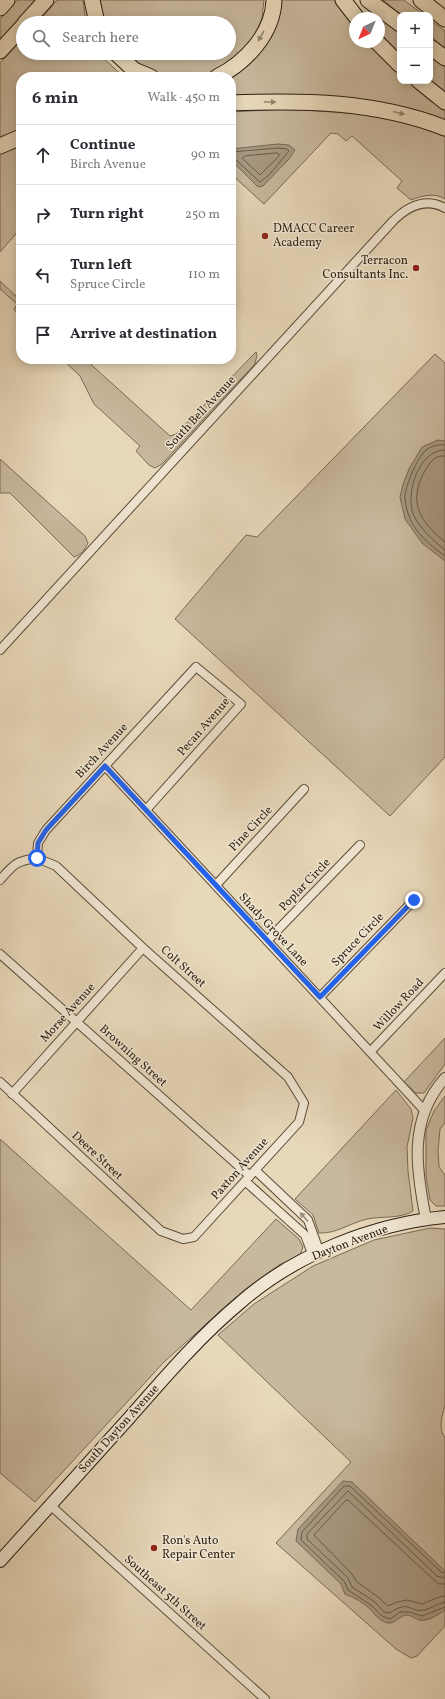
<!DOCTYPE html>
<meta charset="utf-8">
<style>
body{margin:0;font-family:Vollkorn,serif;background:#f7f7f7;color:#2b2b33}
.controls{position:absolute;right:12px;top:12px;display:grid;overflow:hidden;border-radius:8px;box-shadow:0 2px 10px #0003}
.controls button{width:36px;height:36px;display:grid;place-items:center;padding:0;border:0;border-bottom:1px solid #e1e1e2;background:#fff;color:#2b2b33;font:20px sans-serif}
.compass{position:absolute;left:349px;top:12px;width:36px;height:36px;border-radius:50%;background:#fff;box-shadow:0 2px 10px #0003;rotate:223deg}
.stop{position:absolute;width:12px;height:12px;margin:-9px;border:3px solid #2563eb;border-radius:50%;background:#fff}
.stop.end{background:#2563eb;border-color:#fff;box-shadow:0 1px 4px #0008}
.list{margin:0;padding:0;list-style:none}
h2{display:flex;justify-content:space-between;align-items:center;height:52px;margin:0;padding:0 16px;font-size:17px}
h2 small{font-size:13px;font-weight:400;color:#7c7c81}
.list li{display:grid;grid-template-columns:26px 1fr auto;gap:12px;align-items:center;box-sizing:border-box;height:60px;padding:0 16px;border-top:1px solid #e1e1e2}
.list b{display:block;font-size:15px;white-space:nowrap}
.list p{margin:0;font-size:13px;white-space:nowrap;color:#7c7c81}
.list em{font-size:13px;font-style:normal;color:#7c7c81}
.icon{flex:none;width:22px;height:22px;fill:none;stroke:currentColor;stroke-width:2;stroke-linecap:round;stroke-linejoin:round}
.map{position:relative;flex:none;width:445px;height:1699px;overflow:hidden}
.search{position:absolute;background:#fff;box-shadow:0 2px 10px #0003;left:16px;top:16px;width:220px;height:44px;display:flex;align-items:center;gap:10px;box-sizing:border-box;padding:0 14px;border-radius:22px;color:#7c7c81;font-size:15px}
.panel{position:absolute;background:#fff;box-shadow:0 2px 10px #0003;left:16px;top:72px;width:220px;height:292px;border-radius:16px}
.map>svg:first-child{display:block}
</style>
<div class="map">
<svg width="445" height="1699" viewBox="0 0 445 1699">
<rect width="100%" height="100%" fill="#e8d8ba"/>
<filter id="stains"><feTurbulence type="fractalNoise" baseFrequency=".005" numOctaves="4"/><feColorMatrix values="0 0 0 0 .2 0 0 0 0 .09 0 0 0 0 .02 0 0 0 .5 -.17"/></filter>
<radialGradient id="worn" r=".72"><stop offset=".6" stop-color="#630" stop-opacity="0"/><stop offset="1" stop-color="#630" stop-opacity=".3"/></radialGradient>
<path fill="#c8b89d" stroke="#796a56" d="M17,0H38L0,42V19Z
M57,0H83L86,23H37Z
M95,0H264L262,18L254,38L245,52L215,75L208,77H152L115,53H229V23H99Z
M277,0H336L355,27V42H368L400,74V81H407L429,100L445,110V120L415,111L231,100V79L254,58Z
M383,0H404L424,15H402Z
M379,18L400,34V54L379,32Z
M430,20L445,31V48L430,36Z
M23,38V53H100L103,58L124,77H21V132L0,141V63Z
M430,56L445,67V91L430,80Z
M287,109L378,115L424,128L445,136V199C434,192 422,196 411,200L397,188L402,181L352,136L346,141L338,134L331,133L264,204L231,174V112Z
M21,146V228L0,252V154Z
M0,281L21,301V318L14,309L17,304L0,289Z
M256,352L257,355L255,364L162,464L155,468L149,465L136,451L140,446L94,404L80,376L62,359H85L170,436L176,434Z
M435,354L445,363V757L390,816L175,619L246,535L257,537Z
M0,459L85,536L88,543C85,549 81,555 74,557L10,493H0Z
M445,1038V1064L424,1093H416L404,1082Z
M396,1090L411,1109L413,1118L407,1147L408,1171L413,1211C400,1219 383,1216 367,1219C350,1223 336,1234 319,1233L313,1215L295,1199Z
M445,1096V1123L440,1129L438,1151L439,1167L445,1175V1206H436L430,1200L426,1176V1130L434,1111Z
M0,1139L191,1310L276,1219L299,1239L303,1247L300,1255L279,1265L243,1291L164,1362L35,1502L0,1473Z
M430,1228L445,1229V1405C442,1416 438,1428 445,1438V1626L417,1656L411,1658L396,1649L276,1543L351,1462L218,1335L254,1304L313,1266L374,1240Z"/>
<path fill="#a79880" stroke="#756753" d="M278,144L289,145L295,150L289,159L263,186L258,187L231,160V149Z
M438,440L445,441V561L422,543L405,519L400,497L403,484L409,469L422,447Z
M343,1481L352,1482L445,1571V1610C438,1615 427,1622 419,1620C416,1619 412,1616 408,1615C399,1615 396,1624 388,1623C379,1621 375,1614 369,1608C362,1602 354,1597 345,1594L341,1584L296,1541L298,1529Z"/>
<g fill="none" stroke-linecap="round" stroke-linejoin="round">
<path stroke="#685a48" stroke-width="1" d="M231,152L278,148L287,149L289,151L269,175L260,182L235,159L231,158
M277,153L279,154V156L260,175L242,158L245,156Z
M445,445C439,444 430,446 425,451C418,457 404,488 405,498C405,503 407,511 409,516C414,532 432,547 445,556
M445,450C419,449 404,495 414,516C421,530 433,540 445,550
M445,456C435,455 431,461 426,469C407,501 419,521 445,542
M445,1573L441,1572L350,1486H344L302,1532L301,1540L344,1581L348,1590L371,1605L382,1616L390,1619L400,1612H409L422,1616L445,1607
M445,1578L437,1576L348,1491L307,1534V1539L348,1578L352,1587L375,1602L384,1612L390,1613C409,1599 410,1613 424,1610C432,1609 437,1603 445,1602
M445,1584H439L434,1580L348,1500H346L314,1535L352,1574L357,1582L378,1597L388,1606L397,1602L407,1600L422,1604L439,1597L445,1596"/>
<g stroke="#5a4c3a" stroke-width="10">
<path id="minor" d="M0,650L393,221C407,207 425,197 445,208
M105,766L424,1110
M37,858L38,843L46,830L196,667L241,704L146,810
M0,880C14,864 16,861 37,858
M216,885L304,789
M267,941L360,845
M0,954L250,1176
M320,997L414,900
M370,1052L445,973
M0,1082L161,1231L183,1239L194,1237L299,1122L304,1103L288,1077L143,948L56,866L37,858
M12,1094L143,948
M255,1170L308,1220L320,1253
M245,1181L305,1235L313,1256
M50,1505L265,1699"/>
</g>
<g stroke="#5a4c3a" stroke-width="12">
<path id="tertiary" d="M426,1219C416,1170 408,1119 445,1078"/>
</g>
<g stroke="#2a1d10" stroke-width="14">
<path id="secondary" d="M0,1561C43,1513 87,1465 130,1417C165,1377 200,1336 241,1302C296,1254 373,1224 445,1217"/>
</g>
<g stroke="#2a1d10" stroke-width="17">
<path id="motorway" d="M92,0L97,23
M343,0L357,18
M368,0L400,24
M421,0L445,19
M0,8L7,0
M25,23L46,0
M377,42L400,65
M430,47L445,58
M0,51L23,26
M116,53L134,70L151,77
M217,77C245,63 273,34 274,0
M419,81L445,102
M231,103C304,100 376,101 445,128
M0,146L21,137"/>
</g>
<use href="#minor" stroke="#f0e6d2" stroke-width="8"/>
<use href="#tertiary" stroke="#f0e6d2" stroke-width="10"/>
<use href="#secondary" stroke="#f0e6d2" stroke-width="12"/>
<use href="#motorway" stroke="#e8d8ba" stroke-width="15"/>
</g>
<defs><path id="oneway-solid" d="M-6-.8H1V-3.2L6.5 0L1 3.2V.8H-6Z"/></defs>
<g fill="#92846e">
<use href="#oneway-solid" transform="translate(261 36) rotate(120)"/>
<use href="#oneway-solid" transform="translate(270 102)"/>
<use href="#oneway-solid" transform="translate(399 113) rotate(14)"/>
</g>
<use fill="#978c7b" href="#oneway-solid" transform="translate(304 1217) rotate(-132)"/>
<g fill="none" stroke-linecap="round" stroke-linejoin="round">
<path stroke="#2563eb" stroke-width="5" d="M37,858L38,843L46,830L105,766L320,997L414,900"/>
</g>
<g fill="#8f2418" stroke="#f0e6d2" stroke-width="1.5">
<circle cx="265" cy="236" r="4"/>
<circle cx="416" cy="268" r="4"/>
<circle cx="154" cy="1548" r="4"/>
</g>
<g text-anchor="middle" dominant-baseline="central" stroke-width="3" stroke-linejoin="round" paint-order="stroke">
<g font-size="12" fill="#2a1d10" stroke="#f0e6d2" text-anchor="start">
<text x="273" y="229">DMACC Career<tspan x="273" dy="14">Academy</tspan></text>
<text x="408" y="261" text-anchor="end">Terracon<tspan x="408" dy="14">Consultants Inc.</tspan></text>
<text x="162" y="1541">Ron's Auto<tspan x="162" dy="14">Repair Center</tspan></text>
</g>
<g font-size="12" fill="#2a1d10" stroke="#f0e6d2">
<text transform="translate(201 413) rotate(-47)">South Bell Avenue</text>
<text transform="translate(204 727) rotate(-49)">Pecan Avenue</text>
<text transform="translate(102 751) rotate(-47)">Birch Avenue</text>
<text transform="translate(251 829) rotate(-47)">Pine Circle</text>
<text transform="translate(305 885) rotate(-46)">Poplar Circle</text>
<text transform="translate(273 930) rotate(47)">Shady Grove Lane</text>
<text transform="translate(358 940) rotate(-46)">Spruce Circle</text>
<text transform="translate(183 967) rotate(42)">Colt Street</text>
<text transform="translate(399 1005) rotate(-47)">Willow Road</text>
<text transform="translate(68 1013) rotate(-48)">Morse Avenue</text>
<text transform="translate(133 1056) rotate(42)">Browning Street</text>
<text transform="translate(97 1156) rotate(43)">Deere Street</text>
<text transform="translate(240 1169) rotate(-48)">Paxton Avenue</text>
<text transform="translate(350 1243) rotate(-21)">Dayton Avenue</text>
<text transform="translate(119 1429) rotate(-48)">South Dayton Avenue</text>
<text transform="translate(165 1593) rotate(42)">Southeast 5th Street</text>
</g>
</g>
<rect width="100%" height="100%" filter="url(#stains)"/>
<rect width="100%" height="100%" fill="url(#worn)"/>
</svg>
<div class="controls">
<button>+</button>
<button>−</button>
</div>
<svg class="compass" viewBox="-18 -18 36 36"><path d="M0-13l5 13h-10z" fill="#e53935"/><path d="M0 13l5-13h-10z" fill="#7c7c81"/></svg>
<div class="stop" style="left:37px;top:858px"></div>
<div class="stop end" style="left:414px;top:900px"></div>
<div class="search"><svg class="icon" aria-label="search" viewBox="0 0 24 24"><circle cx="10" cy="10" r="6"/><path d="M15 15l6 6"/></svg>Search here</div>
<section class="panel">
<h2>6 min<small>Walk · 450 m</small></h2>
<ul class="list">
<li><svg class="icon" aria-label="ahead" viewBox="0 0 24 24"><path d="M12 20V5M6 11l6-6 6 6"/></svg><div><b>Continue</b><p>Birch Avenue</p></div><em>90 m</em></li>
<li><svg class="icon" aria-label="right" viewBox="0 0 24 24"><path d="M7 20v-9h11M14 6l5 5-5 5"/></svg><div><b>Turn right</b></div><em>250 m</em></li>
<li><svg class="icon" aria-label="left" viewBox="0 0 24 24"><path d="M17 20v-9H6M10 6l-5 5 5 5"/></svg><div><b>Turn left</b><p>Spruce Circle</p></div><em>110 m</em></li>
<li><svg class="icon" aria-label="arrive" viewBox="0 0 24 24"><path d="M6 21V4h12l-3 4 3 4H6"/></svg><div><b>Arrive at destination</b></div></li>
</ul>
</section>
</div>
